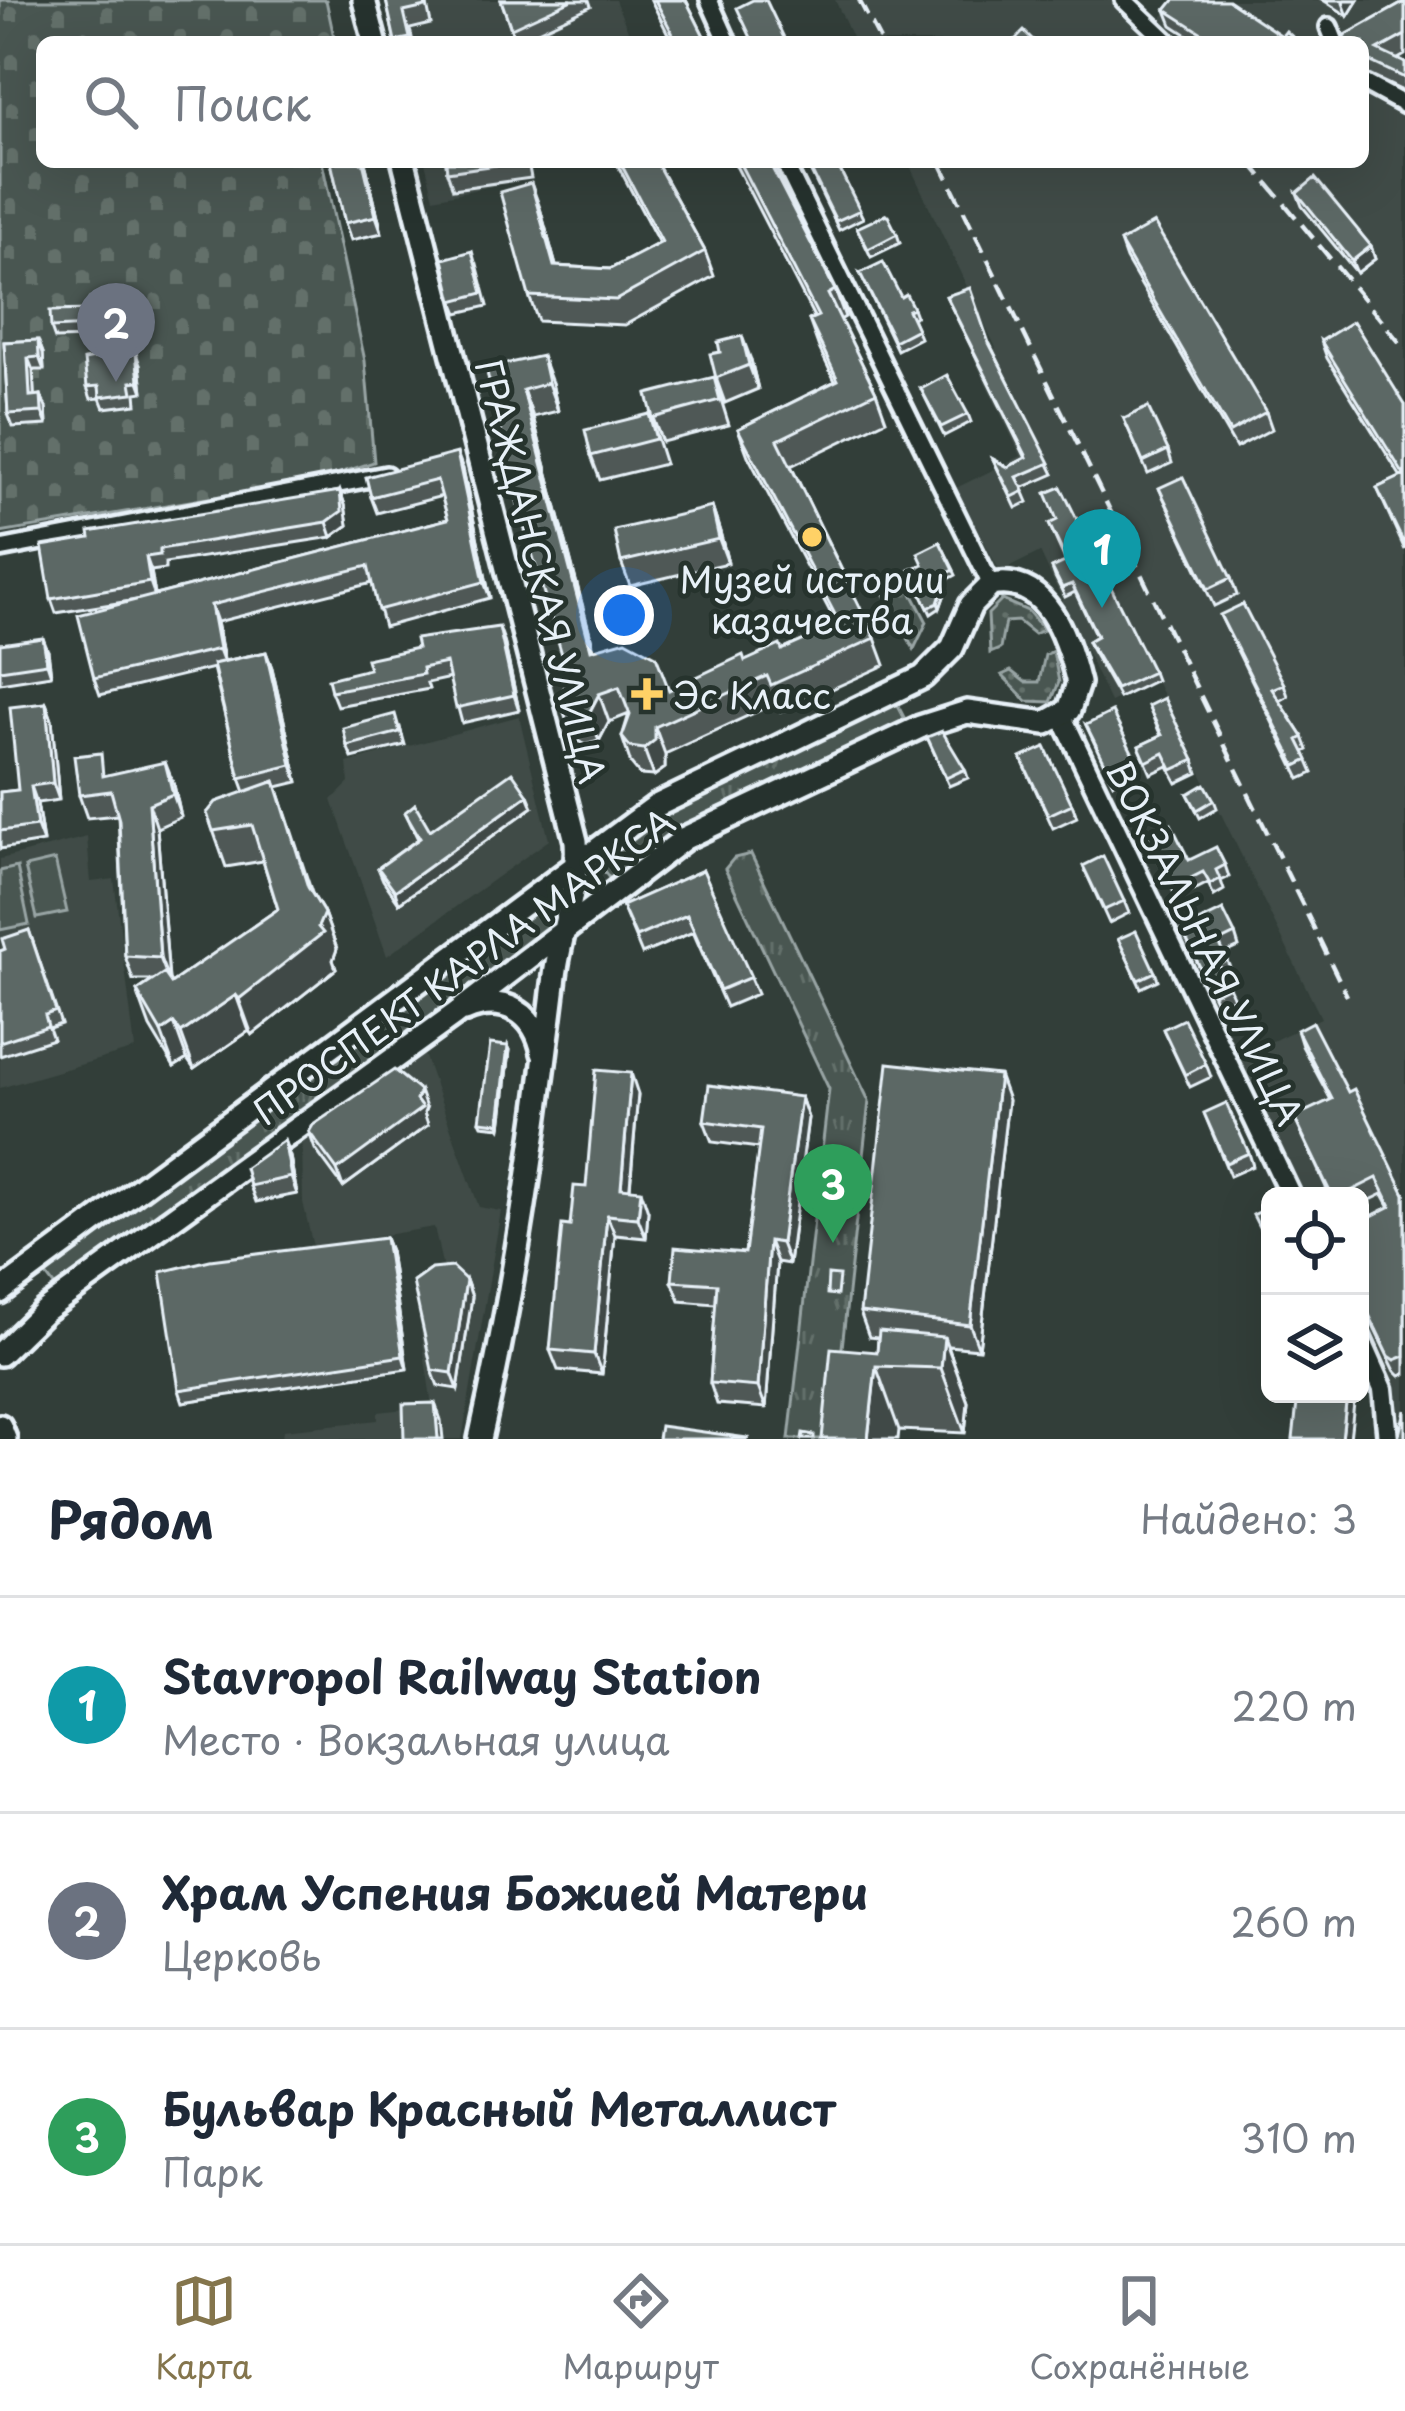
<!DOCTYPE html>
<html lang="ru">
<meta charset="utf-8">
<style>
body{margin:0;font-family:"Playpen Sans",sans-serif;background:#f2f2f3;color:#1f2937}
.controls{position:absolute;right:36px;bottom:36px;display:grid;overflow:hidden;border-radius:18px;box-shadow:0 12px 48px #0002}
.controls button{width:108px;height:108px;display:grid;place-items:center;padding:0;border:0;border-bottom:3px solid #e0e1e3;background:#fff;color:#1f2937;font:60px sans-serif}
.you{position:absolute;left:624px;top:615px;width:42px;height:42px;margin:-30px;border:9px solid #fff;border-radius:50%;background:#1a73e8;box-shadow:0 0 0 18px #1a73e833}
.badge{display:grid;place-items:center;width:78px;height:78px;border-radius:50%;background:#84754c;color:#fff;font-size:39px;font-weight:700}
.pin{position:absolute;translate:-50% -99px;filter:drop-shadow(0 3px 6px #0008)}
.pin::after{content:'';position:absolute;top:63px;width:42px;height:36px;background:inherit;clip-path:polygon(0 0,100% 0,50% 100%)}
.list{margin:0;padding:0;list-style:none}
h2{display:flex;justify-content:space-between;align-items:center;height:156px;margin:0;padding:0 48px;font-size:51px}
h2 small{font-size:39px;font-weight:400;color:#747a83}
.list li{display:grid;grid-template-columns:78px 1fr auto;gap:36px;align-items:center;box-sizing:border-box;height:216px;padding:0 48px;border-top:3px solid #e0e1e3}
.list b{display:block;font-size:45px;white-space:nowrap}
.list p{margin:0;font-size:39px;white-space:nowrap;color:#747a83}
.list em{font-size:39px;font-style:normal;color:#747a83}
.icon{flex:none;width:66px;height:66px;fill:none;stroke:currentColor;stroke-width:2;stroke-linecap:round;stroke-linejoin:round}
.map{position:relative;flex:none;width:1405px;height:1439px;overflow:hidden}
.search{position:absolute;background:#fff;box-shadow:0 12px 48px #0002;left:36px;right:36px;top:36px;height:132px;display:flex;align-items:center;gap:30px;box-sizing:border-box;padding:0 42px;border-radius:18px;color:#747a83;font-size:45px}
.sheet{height:804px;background:#fff}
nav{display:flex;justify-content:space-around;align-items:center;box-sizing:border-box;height:168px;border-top:3px solid #e0e1e3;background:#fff;font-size:33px;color:#747a83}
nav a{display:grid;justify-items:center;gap:6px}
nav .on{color:#84754c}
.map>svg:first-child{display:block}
</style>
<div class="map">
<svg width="1405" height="1439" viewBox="0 0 1405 1439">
<defs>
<pattern id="grass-dots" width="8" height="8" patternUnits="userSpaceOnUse" patternTransform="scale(3)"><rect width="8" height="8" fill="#495651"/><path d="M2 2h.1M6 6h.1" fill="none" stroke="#636f6b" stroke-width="1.8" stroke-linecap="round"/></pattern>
<pattern id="cemetery-stones" width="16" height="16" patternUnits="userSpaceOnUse" patternTransform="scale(3)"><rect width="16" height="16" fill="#495651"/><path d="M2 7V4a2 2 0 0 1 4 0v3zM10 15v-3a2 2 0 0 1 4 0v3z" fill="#636f6b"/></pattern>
<pattern id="park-tufts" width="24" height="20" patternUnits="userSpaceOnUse" patternTransform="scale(3)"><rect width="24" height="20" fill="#495651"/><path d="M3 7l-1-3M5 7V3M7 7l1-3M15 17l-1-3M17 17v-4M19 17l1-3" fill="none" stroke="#636f6b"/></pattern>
</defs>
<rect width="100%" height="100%" fill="#323e39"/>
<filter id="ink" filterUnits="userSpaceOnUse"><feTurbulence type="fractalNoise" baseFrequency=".00833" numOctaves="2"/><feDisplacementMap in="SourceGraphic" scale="24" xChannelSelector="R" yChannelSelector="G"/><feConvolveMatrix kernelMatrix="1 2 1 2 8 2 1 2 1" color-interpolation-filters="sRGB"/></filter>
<g filter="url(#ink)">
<path fill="#3f4b46" d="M386,0H615L633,42H396Z
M835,0H1113L1147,33L1178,0H1405V1439H1395L1391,1392L1360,1327V1196H1297L1232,1060L1321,1018L1156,681L1110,702L1040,552L1000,572L956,488L1021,456L974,359L996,348L908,162H1363V42H854Z
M425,162H528L531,178L434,198Z
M519,716L549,840L387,956L332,800L349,783L347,763Z
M87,837L91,882L114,879L135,1049L0,1088V859Z
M421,1046L479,1207L501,1211L462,1439H282L283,1430L378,1420V1412L432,1406L416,1297L426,1285L445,1278L434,1227L313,1247L303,1202L302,1134Z"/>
<path fill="url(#grass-dots)" stroke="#98a4a4" stroke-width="3" d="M905,580L927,622L914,649L882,591Z
M1002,600L1028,611L1044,630L1034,634L1018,621L1005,622L1000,649L990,653L988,614Z
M1053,651L1059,682L1051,702L1027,701L1002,675L1011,671L1025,682H1039L1045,655Z"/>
<path fill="url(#cemetery-stones)" stroke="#98a4a4" stroke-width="3" d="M0,0H326L335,42H42V162H322L365,361L374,462L322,479L0,533Z"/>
<path fill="url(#park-tufts)" stroke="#98a4a4" stroke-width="3" d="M896,702L908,725L612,882L596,860L688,795Z
M751,854L869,1101L832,1439H789L829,1089L725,869L734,858Z
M535,902L547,903L556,915L553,925L58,1291L43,1271Z"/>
<path fill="#495651" stroke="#98a4a4" stroke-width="3" d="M55,860L67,912L37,918L25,867Z
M17,867L29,924L0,930V871Z"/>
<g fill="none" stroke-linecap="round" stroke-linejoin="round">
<g stroke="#e8f1f8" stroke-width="24">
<path id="minor" d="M709,0L728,42
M1124,0L1168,42
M1329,27L1335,42
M1363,82L1405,105
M784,162L991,585
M0,549L386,475"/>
</g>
<g stroke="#e8f1f8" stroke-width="27">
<path id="tertiary" d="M1062,717L1291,1196
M1360,1337L1383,1389L1388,1439"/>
</g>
<g stroke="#e8f1f8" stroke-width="30">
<path id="secondary" d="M364,0L375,42
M404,162L576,841C579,887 561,930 555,976C536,1132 515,1286 480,1439
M465,1010C504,994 535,1012 543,1053
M0,1292L656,806L923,677L952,648L971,605L991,585C1047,574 1067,638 1078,683L1069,710L1046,723L967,712L920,727L685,838L454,1015L44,1311L0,1354
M0,1426L5,1439"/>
</g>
<use href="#minor" stroke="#26332d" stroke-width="15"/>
<use href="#tertiary" stroke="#26332d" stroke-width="18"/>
<use href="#secondary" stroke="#26332d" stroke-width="21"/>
<path stroke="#e8f1f8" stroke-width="4.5" stroke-dasharray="18 9" stroke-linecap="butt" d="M859,0L881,42
M940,162L1347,996
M1250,162L1405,349"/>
</g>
<path fill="#4f5957" stroke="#e8f1f8" stroke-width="3" d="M386,0H426L431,24L410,29L413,42H395Z
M501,0H589L591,6L529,35L514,38Z
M651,0H686L707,42H672Z
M1323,0H1358L1348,16Z
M1405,2V55L1398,59L1405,63V92L1363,72V42H1346L1344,36Z
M1166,10L1282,36L1298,42H1198L1172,25Z
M331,162H365L382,233L351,240L345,223Z
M446,162H528L531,178L453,189L447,172Z
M559,162H581L561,166Z
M616,162H656L705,251L714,276L625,325L538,321L529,296L540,208L556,266L610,269L659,243Z
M734,162H769L835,290L845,317L840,320L876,392L886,420L791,466L875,638L885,665L781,712L776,703L665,754V768L654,776L640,775L631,764L622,737L629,714L609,722L599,741L585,745L573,738L559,698L569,678L486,368L552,383L558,411L533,417L594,649L669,690L745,661L782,650L837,625L748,456L738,429L835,381L819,348L809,320L814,317Z
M806,162H836L863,218L839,230Z
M1297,193L1371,246L1375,259L1357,273L1302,206Z
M857,228L897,234L900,243L871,257Z
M1120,242L1266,412L1272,429L1236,448L1126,259Z
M477,264L488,306L458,313L453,301Z
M860,273L901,297L913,308L916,316L912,318L920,338L897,350Z
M946,296L990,344L1054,474L1022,488L1028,502L1016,508L993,459L1008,467L1026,458Z
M111,309L112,341L127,339L131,354L140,365L143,392L136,393L137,404L104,408L100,398L91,399L87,387L95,358L92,338L55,339L51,328Z
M38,340L43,353L44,370H33L34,396L41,395L46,408L47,425L13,427L8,414L4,342Z
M1321,341L1405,405V550L1377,488L1401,477L1327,358Z
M720,352L751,360L758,389L725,403L716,378Z
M714,377L729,425L662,442L653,418Z
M921,389L968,414L971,422L944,436Z
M649,414L665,464L600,480L591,456Z
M1124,419L1168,450L1172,463L1148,474Z
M463,469L490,598L384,627L372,583L217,622L224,661L266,652L272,668L298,782L277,787L312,893L324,913L337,949L333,960L336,969L252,1035L249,1031L194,1069L187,1059L174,1067L150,1027L137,991L153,980H133L125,956L118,815L87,818L79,795L108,775L174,785L181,817L157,828L169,979L171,983L278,909L263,861L226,867L207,813L245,792L240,778L213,668L100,695L94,678L136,600L56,613L51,599L90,538L340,491L345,505L348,525L332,537L165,563V569L151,571L155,595L448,519L442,496L377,513L371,497Z
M1159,488L1231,578L1237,595L1214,606Z
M712,507L720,532L728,563L630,586L621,562Z
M1049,524L1153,672L1156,680L1119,698L1091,649L1088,641L1096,636L1075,592L1065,597L1055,577L1052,568L1066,562Z
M940,542L956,575L945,581L947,588L940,608L931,614L910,570L923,564Z
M1220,615L1284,684L1288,696L1280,701L1303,737L1308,750L1304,752L1313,773L1300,779Z
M504,641L519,710L462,723L450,678L427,683L429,689L337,706L331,691Z
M0,644L48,651L51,675L0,683Z
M46,703L52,720L59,800L37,803L43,842L0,849V792L18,790Z
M1148,706L1194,760L1198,773L1177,783L1168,766L1151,774L1139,746L1161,736Z
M1086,725L1135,758L1140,770L1113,783Z
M400,727L405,745L352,758L347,746Z
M927,737L965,769L968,778L949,786Z
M1021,758L1072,804L1077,817L1053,828Z
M1188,794L1214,800L1217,808L1200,818Z
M533,807L399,903L383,880L378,868L418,839L405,812L430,830Z
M1147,836L1189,860L1225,865L1229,877L1221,881L1224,890L1214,896L1208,883L1177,899Z
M1083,866L1124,901L1129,913L1109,923Z
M703,870L757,994L726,1007L693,932L642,954L622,906Z
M29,930L61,1024L49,1028L53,1039L0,1056V951L5,949Z
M1182,930L1235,934L1239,947L1224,954L1232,972L1224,976L1234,998L1218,1006Z
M1122,947L1155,972L1158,980L1141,988Z
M1163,1029L1206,1064L1211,1077L1190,1087Z
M1297,1030L1348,1092L1405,1194V1374L1400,1376L1395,1371L1360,1299V1222L1390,1207L1383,1194L1360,1205V1196H1330L1294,1117L1331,1100L1302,1046Z
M508,1046L510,1050L501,1127L482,1125L480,1121Z
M638,1094L630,1189L648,1211L646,1238L615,1235L602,1374L558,1370L550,1350L570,1226L586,1187Z
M801,1097L808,1118L789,1264L777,1262L766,1408L717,1404L710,1383L716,1304L680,1301L672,1281L745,1253L759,1148L712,1142L704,1121Z
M1008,1100L979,1349L948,1346L968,1402L965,1433L899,1430L822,1439L877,1352L878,1338L869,1337L860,1312Z
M426,1108L424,1113L428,1125L343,1187L315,1149L309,1132Z
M1204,1113L1249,1153L1253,1166L1230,1176Z
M284,1140L290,1157L297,1194L256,1202L250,1186Z
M385,1238L390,1251L407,1369L183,1402L179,1390Z
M466,1280L472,1297L458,1389L438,1386L432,1370Z"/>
<path fill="#404947" stroke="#e8f1f8" stroke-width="3" d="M1345,0H1358L1348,16L1343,3Z
M363,162H365L382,233L376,216Z
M531,183L540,208L563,291L554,266Z
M1371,246L1375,259L1357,273L1352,261Z
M107,298L111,309L113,352L109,341Z
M742,336L751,360L758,389L749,365Z
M38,340L43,353L44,370L39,357Z
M136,353L140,365L143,392L139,381Z
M542,356L552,383L558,411L548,383Z
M28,358L33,370L35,409L30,396Z
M523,390L533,417L601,677L591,650Z
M41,395L46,408L47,425L42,412Z
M457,453L463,469L490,598L484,582Z
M340,491L345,505L348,525L332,537L327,522Z
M712,507L720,532L728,563L719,539Z
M146,557L151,571L155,596L150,582Z
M945,582L947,588L940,608L938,603Z
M211,605L217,622L225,665L219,649Z
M499,627L504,641L519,710L514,695Z
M43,638L48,651L51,675L47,663Z
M266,652L272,668L298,782L292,765Z
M599,694L609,722L599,741L589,713Z
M46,703L52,720L59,800L53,783Z
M655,727L665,754V768L654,776L644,749Z
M165,762L174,785L181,817L173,794Z
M275,781L320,922L324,913L337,949L333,960L336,969L252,1035L239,999L308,887Z
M31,786L37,803L43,842L37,826Z
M528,795L533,807L399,903L395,891Z
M149,804L157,828L169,981L160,958Z
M236,995L249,1031L194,1069L181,1033Z
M174,1023L187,1059L174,1067L161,1032Z
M508,1046L510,1050L501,1127L499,1123Z
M631,1073L638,1094L628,1209L621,1188Z
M999,1075L1008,1100L979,1349L970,1325Z
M420,1091L426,1108L424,1113L428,1125L343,1187L337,1170L416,1100Z
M801,1097L808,1118L789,1264L781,1243Z
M284,1140L290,1157L297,1194L291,1177Z
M641,1190L648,1211L646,1238L638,1218Z
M607,1215L615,1235L602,1374L594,1354Z
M385,1238L390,1251L407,1369L403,1356Z
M769,1241L777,1262L766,1408L758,1387Z
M466,1280L472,1297L458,1389L452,1373Z
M944,1337L968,1402L965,1433L941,1368Z
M876,1366L899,1430L898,1439H868Z
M1347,1394H1355L1350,1439H1342Z
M435,1403L441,1420L443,1439H438Z"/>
<path fill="#5c6865" stroke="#e8f1f8" stroke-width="3" d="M386,0H424L426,7L404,12L410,38L395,41Z
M501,0H572L511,28Z
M655,0H686L707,42H677Z
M753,0H766L786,42H753L737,8Z
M1174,0H1228L1282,36L1286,31L1298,42H1216L1166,10Z
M1405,2V35L1378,50L1405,63V78L1363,58V42H1348L1344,36Z
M550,30L554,42H498Z
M1024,31L1035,42H1013Z
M331,162H363L376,216L345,223Z
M446,162H517L447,172Z
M620,162H656L705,251L616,300L529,296L500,192L531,183L554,266L610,269L662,242Z
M739,162H769L835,290L828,294L876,392L778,440L875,638L771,685L767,676L655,727V740L644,749L630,747L622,737L630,715L619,687L599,694L589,713L575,717L563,711L559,698L569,678L520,513L486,368L542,356L548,383L523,390L591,650L626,640L656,656L669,690L743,655L745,661L780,645L782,650L840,624L738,429L838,380L809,320L818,316Z
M807,162H836L860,210L836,221Z
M1315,178L1371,246L1352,261L1297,193Z
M887,214L897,234L868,249L857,228Z
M1154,223L1266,412L1230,432L1120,242Z
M472,251L483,293L453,301L443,259Z
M883,262L901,297L906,294L913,308L908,310L917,329L894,341L860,273Z
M970,288L989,343L1050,463L1017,477L1024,491L1012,497L993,459L1008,467L1027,457L946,296Z
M90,298H107L109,341L127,339L128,354L136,353L139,381L131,382L133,393L100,397L99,386L87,387L84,360L95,358L91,326L51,328L50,311L90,310Z
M1353,321L1405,405V546L1377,488L1404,475L1321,341Z
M742,336L749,365L716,378L710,354L720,352L718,342Z
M38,340L39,357L28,358L30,396L41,395L42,412L8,414L4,342Z
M947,375L968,414L941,427L921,389Z
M714,377L720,400L653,418L647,394Z
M1148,407L1168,450L1143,462L1124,419Z
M649,414L656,439L591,456L585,430Z
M457,453L484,582L378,610L368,566L211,605L219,649L94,678L78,615L448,519L437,480L371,497L366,477Z
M1183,477L1231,578L1208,589L1159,488Z
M1061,487L1153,672L1116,689L1088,641L1097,636L1072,584L1062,588L1052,568L1067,561L1049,524L1057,520L1046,493Z
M340,491L342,511L327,522L160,549V555L146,557L150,582L51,599L42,546L90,538L89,532Z
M712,507L719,539L621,562L614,530Z
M940,542L954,570L942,576L945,582L938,603L928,608L910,570L923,564L918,553Z
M1243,604L1284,684L1272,689L1303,737L1298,740L1308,760L1296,766L1220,615Z
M499,627L514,695L456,708L446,663L422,668L423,674L331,691L328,679L369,669L366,659L417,648L415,639Z
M43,638L47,663L0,670V644Z
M266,652L292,765L240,778L213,664Z
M1164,698L1194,760L1172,770L1164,753L1146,762L1139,746L1162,735L1148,706Z
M46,703L53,783L31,786L37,826L0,831V792L18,790L10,707Z
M1112,712L1135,758L1109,771L1086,725Z
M395,714L400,732L347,746L343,728Z
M942,731L965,769L946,778L927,737Z
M1045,747L1072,804L1048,815L1021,758Z
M101,753L103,776L165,762L173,794L149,804L160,958L125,956L119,820L111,791L79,795L74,756Z
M512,772L528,795L395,891L378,868L420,838L405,812L415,804L430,830Z
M275,781L308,887L324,913L318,927L323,933L239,999L236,995L181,1033L174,1023L161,1032L137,991L164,973L171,983L278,909L252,825L213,831L207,813L216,802Z
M1205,784L1214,800L1197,810L1188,794Z
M1171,824L1189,860L1216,847L1225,865L1216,870L1220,879L1210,884L1203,872L1173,887L1147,836Z
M1103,856L1124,901L1104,910L1083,866Z
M703,870L751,977L720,990L687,915L636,937L622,906Z
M1223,910L1235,934L1219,942L1227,960L1218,964L1229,986L1213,994L1182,930Z
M29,930L56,1011L45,1015L48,1026L0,1042V951L5,949L2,939Z
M1136,931L1155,972L1138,980L1118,939Z
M1184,1019L1206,1064L1185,1075L1163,1029Z
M1312,1022L1348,1092L1354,1089L1405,1194V1356L1395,1360L1389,1356L1360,1296V1222L1391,1206L1377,1178L1341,1196H1332L1294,1117L1332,1099L1297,1030Z
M490,1044L508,1046L499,1123L480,1121Z
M888,1063L999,1075L970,1325L860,1312Z
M394,1070L420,1091L416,1100L422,1108L337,1170L309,1132L313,1125Z
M596,1070L631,1073L621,1188L641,1190L638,1218L607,1215L594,1354L550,1350L562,1225L570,1226L574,1186L586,1187Z
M709,1085L801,1097L781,1243L769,1241L758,1387L710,1383L717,1284L672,1281L675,1247L745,1253L761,1129L704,1121Z
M1226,1103L1249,1153L1226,1163L1204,1113Z
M284,1140L291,1177L250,1186L245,1168Z
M1270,1207V1249L1253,1215Z
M385,1238L403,1356L179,1390L161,1272L210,1260Z
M452,1267L466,1280L452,1373L432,1370L413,1282L431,1269Z
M828,1275L839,1276L837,1295L827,1294Z
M879,1331L944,1337L941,1368L876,1366L868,1439H822L831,1348L877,1352Z
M1298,1394H1347L1342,1439H1293Z
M435,1403L438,1439H404L403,1404Z
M1405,1410V1439H1398Z
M660,1426L748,1438L747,1439H658Z
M803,1433L814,1435V1439H802Z"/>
</g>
<g fill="#ffd166" stroke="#26332d" stroke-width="4.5">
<circle cx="812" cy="537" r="12"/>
<path d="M641 676h12v12h12v12h-12v12h-12v-12h-12v-12h12z"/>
</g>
<g text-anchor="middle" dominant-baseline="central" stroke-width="10" stroke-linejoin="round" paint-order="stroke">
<g font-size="36" fill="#e8f1f8" stroke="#26332d">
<text transform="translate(542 571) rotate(76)">ГРАЖДАНСКАЯ УЛИЦА</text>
<text transform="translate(1206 942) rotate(64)">ВОКЗАЛЬНАЯ УЛИЦА</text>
<text transform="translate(463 965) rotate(-36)">ПРОСПЕКТ КАРЛА МАРКСА</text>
</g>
<g font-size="36" fill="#e8f1f8" stroke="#26332d">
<text x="812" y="578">Музей истории<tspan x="812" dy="41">казачества</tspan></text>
<text x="674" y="694" text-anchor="start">Эс Класс</text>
</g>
</g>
</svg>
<div class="controls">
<button><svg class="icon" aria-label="locate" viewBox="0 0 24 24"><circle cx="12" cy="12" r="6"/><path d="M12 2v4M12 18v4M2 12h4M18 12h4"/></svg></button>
<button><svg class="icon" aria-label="layers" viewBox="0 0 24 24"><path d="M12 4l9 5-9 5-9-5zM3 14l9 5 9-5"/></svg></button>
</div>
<div class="you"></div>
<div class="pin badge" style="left:1102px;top:608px;background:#0f9aa8">1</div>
<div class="pin badge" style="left:116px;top:382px;background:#6b7280">2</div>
<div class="pin badge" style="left:833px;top:1243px;background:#2e9e5b">3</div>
<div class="search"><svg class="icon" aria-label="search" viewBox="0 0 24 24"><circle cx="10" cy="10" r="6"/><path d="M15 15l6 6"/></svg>Поиск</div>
</div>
<section class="sheet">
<h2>Рядом<small>Найдено: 3</small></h2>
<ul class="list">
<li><span class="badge" style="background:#0f9aa8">1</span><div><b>Stavropol Railway Station</b><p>Место · Вокзальная улица</p></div><em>220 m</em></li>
<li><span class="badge" style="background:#6b7280">2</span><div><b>Храм Успения Божией Матери</b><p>Церковь</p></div><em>260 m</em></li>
<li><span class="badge" style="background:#2e9e5b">3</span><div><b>Бульвар Красный Металлист</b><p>Парк</p></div><em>310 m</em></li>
</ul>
</section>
<nav>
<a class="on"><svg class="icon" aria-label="map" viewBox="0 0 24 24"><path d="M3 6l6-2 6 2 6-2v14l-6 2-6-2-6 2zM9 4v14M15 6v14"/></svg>Карта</a>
<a><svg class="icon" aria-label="directions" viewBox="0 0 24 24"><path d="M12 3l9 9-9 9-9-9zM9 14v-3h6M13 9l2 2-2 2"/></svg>Маршрут</a>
<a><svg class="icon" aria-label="saved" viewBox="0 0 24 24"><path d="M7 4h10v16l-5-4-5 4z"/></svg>Сохранённые</a>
</nav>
